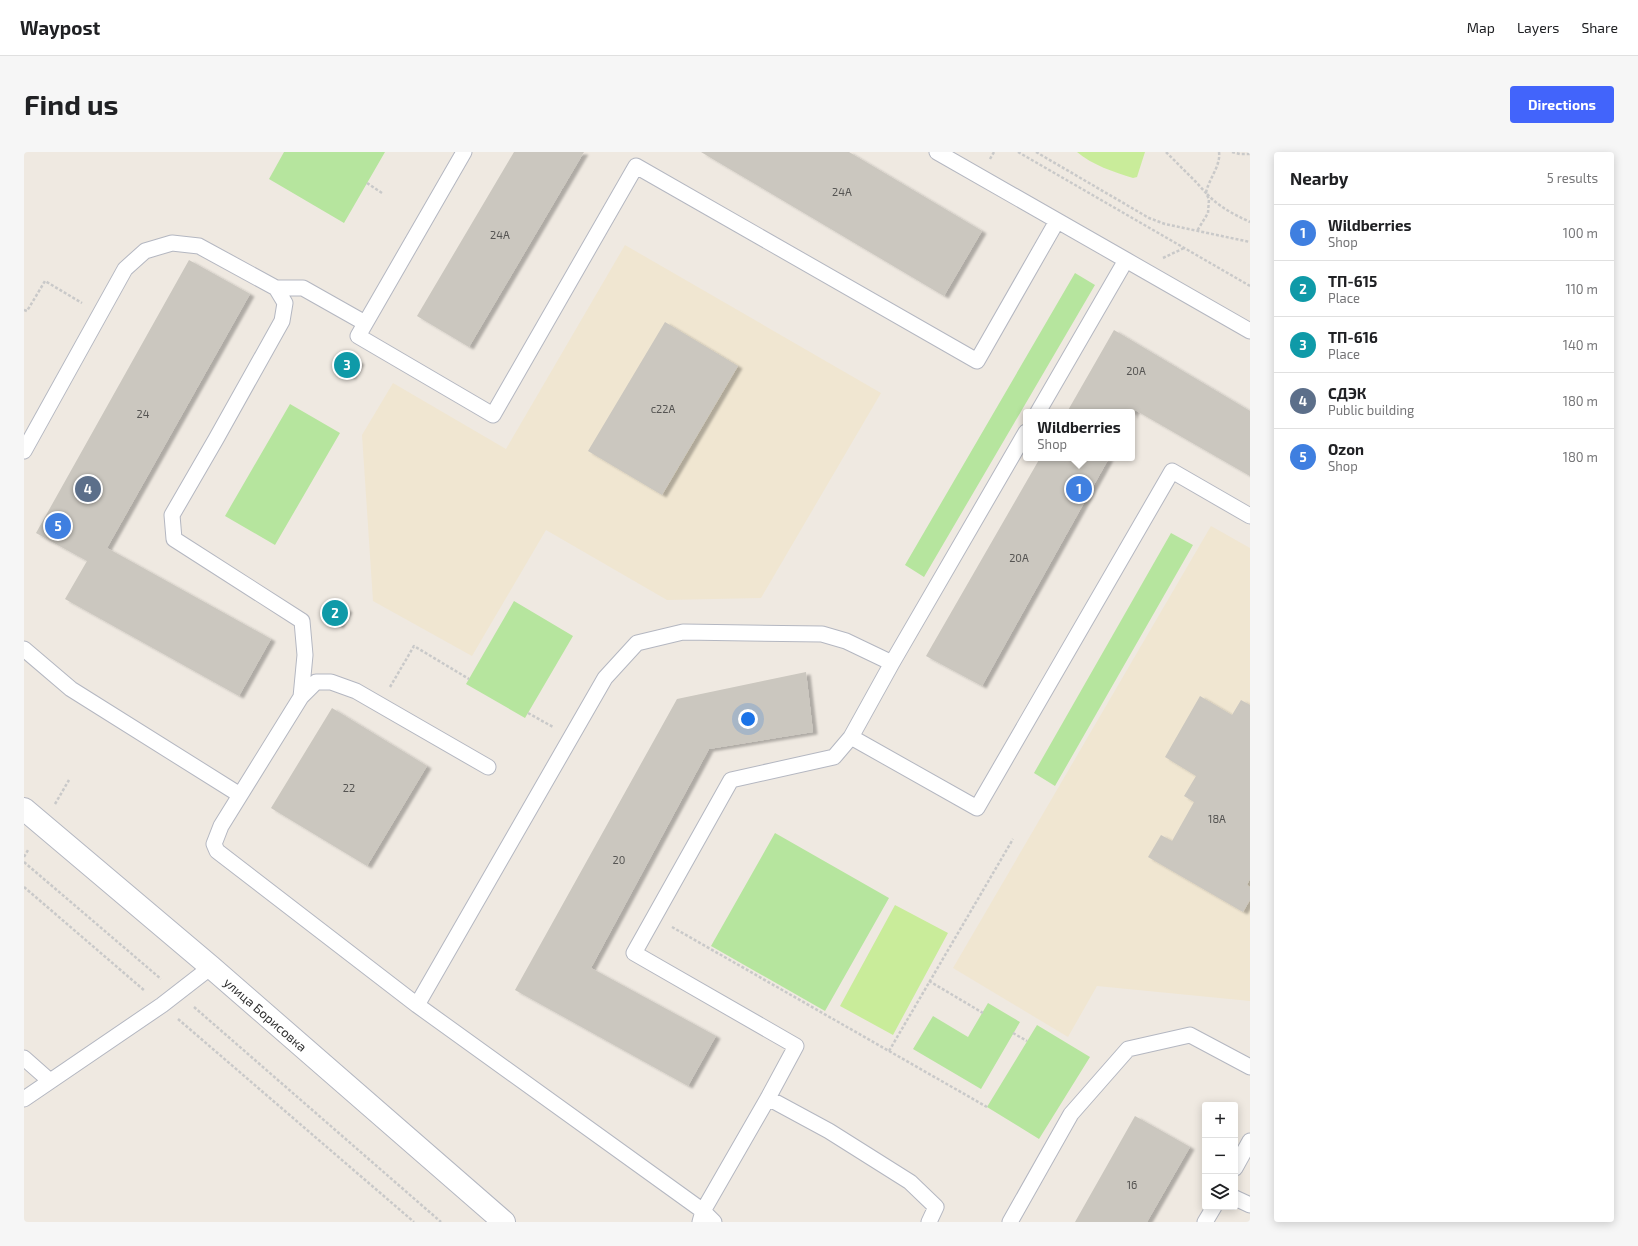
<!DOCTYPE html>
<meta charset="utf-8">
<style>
body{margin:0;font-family:"Exo 2",sans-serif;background:#f6f6f6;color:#202124}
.controls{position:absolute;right:12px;bottom:12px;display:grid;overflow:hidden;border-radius:4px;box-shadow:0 2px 10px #0003}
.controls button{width:36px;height:36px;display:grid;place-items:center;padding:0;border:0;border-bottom:1px solid #e0e0e0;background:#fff;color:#202124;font:20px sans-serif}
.you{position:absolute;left:724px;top:567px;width:14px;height:14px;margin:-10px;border:3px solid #fff;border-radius:50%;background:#1a73e8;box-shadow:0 0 0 6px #1a73e833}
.badge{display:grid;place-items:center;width:26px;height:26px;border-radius:50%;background:#4264fb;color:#fff;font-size:13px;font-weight:700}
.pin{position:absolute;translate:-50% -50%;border:2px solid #fff;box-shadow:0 1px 4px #0006}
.popup{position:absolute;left:999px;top:257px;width:112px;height:52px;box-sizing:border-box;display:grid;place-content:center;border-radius:4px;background:#fff;filter:drop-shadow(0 1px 3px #0005);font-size:13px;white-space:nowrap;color:#757577}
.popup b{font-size:15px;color:#202124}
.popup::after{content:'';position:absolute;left:50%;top:100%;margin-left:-8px;border:8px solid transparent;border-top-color:#fff}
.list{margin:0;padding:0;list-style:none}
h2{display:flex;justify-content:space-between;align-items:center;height:52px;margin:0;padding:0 16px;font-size:17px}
h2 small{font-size:13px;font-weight:400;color:#757577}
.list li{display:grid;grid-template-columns:26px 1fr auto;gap:12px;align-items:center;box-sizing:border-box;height:56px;padding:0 16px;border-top:1px solid #e0e0e0}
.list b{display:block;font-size:15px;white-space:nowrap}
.list p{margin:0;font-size:13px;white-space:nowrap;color:#757577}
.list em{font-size:13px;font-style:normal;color:#757577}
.icon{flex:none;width:22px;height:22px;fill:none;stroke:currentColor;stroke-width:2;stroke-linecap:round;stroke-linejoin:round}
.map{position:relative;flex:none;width:1226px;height:1070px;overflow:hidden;border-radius:4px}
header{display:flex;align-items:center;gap:24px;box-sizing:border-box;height:56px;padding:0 20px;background:#fff;border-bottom:1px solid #e0e0e0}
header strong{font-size:19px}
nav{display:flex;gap:22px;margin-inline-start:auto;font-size:14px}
.intro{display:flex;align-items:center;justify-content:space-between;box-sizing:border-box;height:96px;padding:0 24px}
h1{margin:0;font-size:28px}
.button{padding:10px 18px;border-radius:4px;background:#4264fb;color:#fff;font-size:14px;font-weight:700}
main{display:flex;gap:24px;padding:0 24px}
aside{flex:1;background:#fff;border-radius:4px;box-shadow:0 2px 10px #0003}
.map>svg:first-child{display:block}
</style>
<header>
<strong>Waypost</strong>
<nav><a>Map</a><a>Layers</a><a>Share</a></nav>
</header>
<div class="intro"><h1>Find us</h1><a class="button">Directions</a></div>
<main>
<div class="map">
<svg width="1226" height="1070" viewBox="0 0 1226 1070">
<defs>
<filter id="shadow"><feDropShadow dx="4.5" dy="2.5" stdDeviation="1" flood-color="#0004"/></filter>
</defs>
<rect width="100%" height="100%" fill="#efe9e1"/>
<path fill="#f0e6d1" d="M601,93L857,241L737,446L643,448L522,378L448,504L349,449L338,283L369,231L482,297Z
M1187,374L1226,396V849L1073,834L1044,885L929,816Z"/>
<path fill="#b6e59e" d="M260,0H361L320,71L245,27Z
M1051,121L1071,133L900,425L881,413Z
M266,252L316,281L251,393L201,364Z
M1147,381L1169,393L1031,634L1010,621Z
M490,449L549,484L501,566L442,532Z
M751,681L865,746L801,859L687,794Z
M964,851L996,870L957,937L889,897L909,864L944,885Z
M1013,873L1066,905L1015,987L963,955Z"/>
<path fill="#c9ec9a" d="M1053,0H1121L1113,25L1109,26C1090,20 1068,13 1053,0Z
M871,753L924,781L869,883L816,854Z"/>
<path fill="#cbc7bf" filter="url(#shadow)" d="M490,0H560L445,195L393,164Z
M677,0H825L958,79L920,144Z
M165,108L226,142L83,396L247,487L215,544L41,447L63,409L12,381Z
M641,170L714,214L638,343L564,299Z
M1090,178L1226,259V324L1111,258L1108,265V260H1043Z
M319,200L336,210L327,225L310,215Z
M1016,306H1085L958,534L902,504Z
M307,449L324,458L315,474L298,464Z
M782,520L789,580L685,597L567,816L692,884L664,934L491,838L653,547Z
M1176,544L1208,563L1217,548L1226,553V727L1223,733L1226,735V748L1219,760L1124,705L1137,683L1148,689L1170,650L1160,644L1172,624L1141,605Z
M308,556L403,614L343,714L247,656Z
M1111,964L1166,995L1123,1070H1051Z"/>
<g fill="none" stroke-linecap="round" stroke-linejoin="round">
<g stroke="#b4b7c1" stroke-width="17">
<path id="lane" d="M440,0L334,184L469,263L612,14L953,209L1033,69
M913,0L1102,108
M252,136H279L341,171
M1014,260L1102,108L1226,179
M0,299L101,117L121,99L148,91L175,94L252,136L261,151L258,169L192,287L148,363L150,387L278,469L281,503L277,545
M0,497L47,537L216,643
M827,585L953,656L1148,319L1226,364
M393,853L193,699L190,692L197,674L277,545L292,530H307L332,539L464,615
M0,906L26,929
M744,946L805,979L886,1030L912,1055L905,1070
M0,947L138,853L187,815
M1211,1016L1226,989
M1211,1046L1226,1053
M676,1070L679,1059L744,946L772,894L610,801L707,628L810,605L827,585L868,511L1002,280
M690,1070L679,1059L393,853L581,526L613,491L659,480L798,482L822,489L868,511
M986,1070L1047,962L1104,897L1166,883L1226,915
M1181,1070L1190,1055"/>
</g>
<g stroke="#b4b7c1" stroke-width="24">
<g id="secondary">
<path id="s1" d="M0,657L187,815L480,1070"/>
</g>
</g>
<path stroke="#c9c9c9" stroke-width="2.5" stroke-dasharray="3 2" stroke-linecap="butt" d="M994,0L1226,134
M1012,0L1125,66L1141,72L1226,90
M1142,0L1172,30L1182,41L1185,47L1184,61L1173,79
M1195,0C1197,14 1184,28 1182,41C1195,55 1209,62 1226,70
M1208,0L1216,2H1226
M966,7L970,0
M343,31L358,41
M1139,106L1160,96
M0,158L3,159L21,129L58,151
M366,535L390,494L445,527
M504,561L529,575
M31,652L45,628
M0,705L4,698
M0,710L137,827
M0,735L121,839
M648,775L865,899L989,687
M905,829L959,861
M170,855L417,1070
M154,867L390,1070
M989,881L1003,889
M865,899L963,955"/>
<use href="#lane" stroke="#fff" stroke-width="15"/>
<use href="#secondary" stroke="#fff" stroke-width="22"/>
</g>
<g text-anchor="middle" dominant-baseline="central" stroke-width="3" stroke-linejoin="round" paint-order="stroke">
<g font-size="11" fill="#555452">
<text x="818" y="39">24А</text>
<text x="476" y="82">24А</text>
<text x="1112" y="218">20А</text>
<text x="639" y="256">с22А</text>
<text x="119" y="261">24</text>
<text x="995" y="405">20А</text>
<text x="325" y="635">22</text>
<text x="1193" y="666">18А</text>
<text x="595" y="707">20</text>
<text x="1108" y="1032">16</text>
</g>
<g font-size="13" fill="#2e2e2e" stroke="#fff">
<text stroke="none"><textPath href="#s1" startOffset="317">улица Борисовка</textPath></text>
</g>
</g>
</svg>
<div class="controls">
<button>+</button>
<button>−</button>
<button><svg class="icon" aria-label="layers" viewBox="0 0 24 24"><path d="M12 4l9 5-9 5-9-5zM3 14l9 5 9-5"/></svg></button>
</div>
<div class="you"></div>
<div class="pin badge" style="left:1055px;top:337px;background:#3f7fe0">1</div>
<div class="popup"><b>Wildberries</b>Shop</div>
<div class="pin badge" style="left:311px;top:461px;background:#0f9aa8">2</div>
<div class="pin badge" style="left:323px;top:213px;background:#0f9aa8">3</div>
<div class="pin badge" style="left:64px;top:337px;background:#5c6f8a">4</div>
<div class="pin badge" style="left:34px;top:374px;background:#3f7fe0">5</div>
</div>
<aside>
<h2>Nearby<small>5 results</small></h2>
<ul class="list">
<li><span class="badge" style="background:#3f7fe0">1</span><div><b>Wildberries</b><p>Shop</p></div><em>100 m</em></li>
<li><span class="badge" style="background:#0f9aa8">2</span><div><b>ТП-615</b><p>Place</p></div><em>110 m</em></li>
<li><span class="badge" style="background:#0f9aa8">3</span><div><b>ТП-616</b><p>Place</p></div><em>140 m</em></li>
<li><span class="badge" style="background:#5c6f8a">4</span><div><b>СДЭК</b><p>Public building</p></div><em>180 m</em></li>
<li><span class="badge" style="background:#3f7fe0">5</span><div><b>Ozon</b><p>Shop</p></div><em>180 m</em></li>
</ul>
</aside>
</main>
